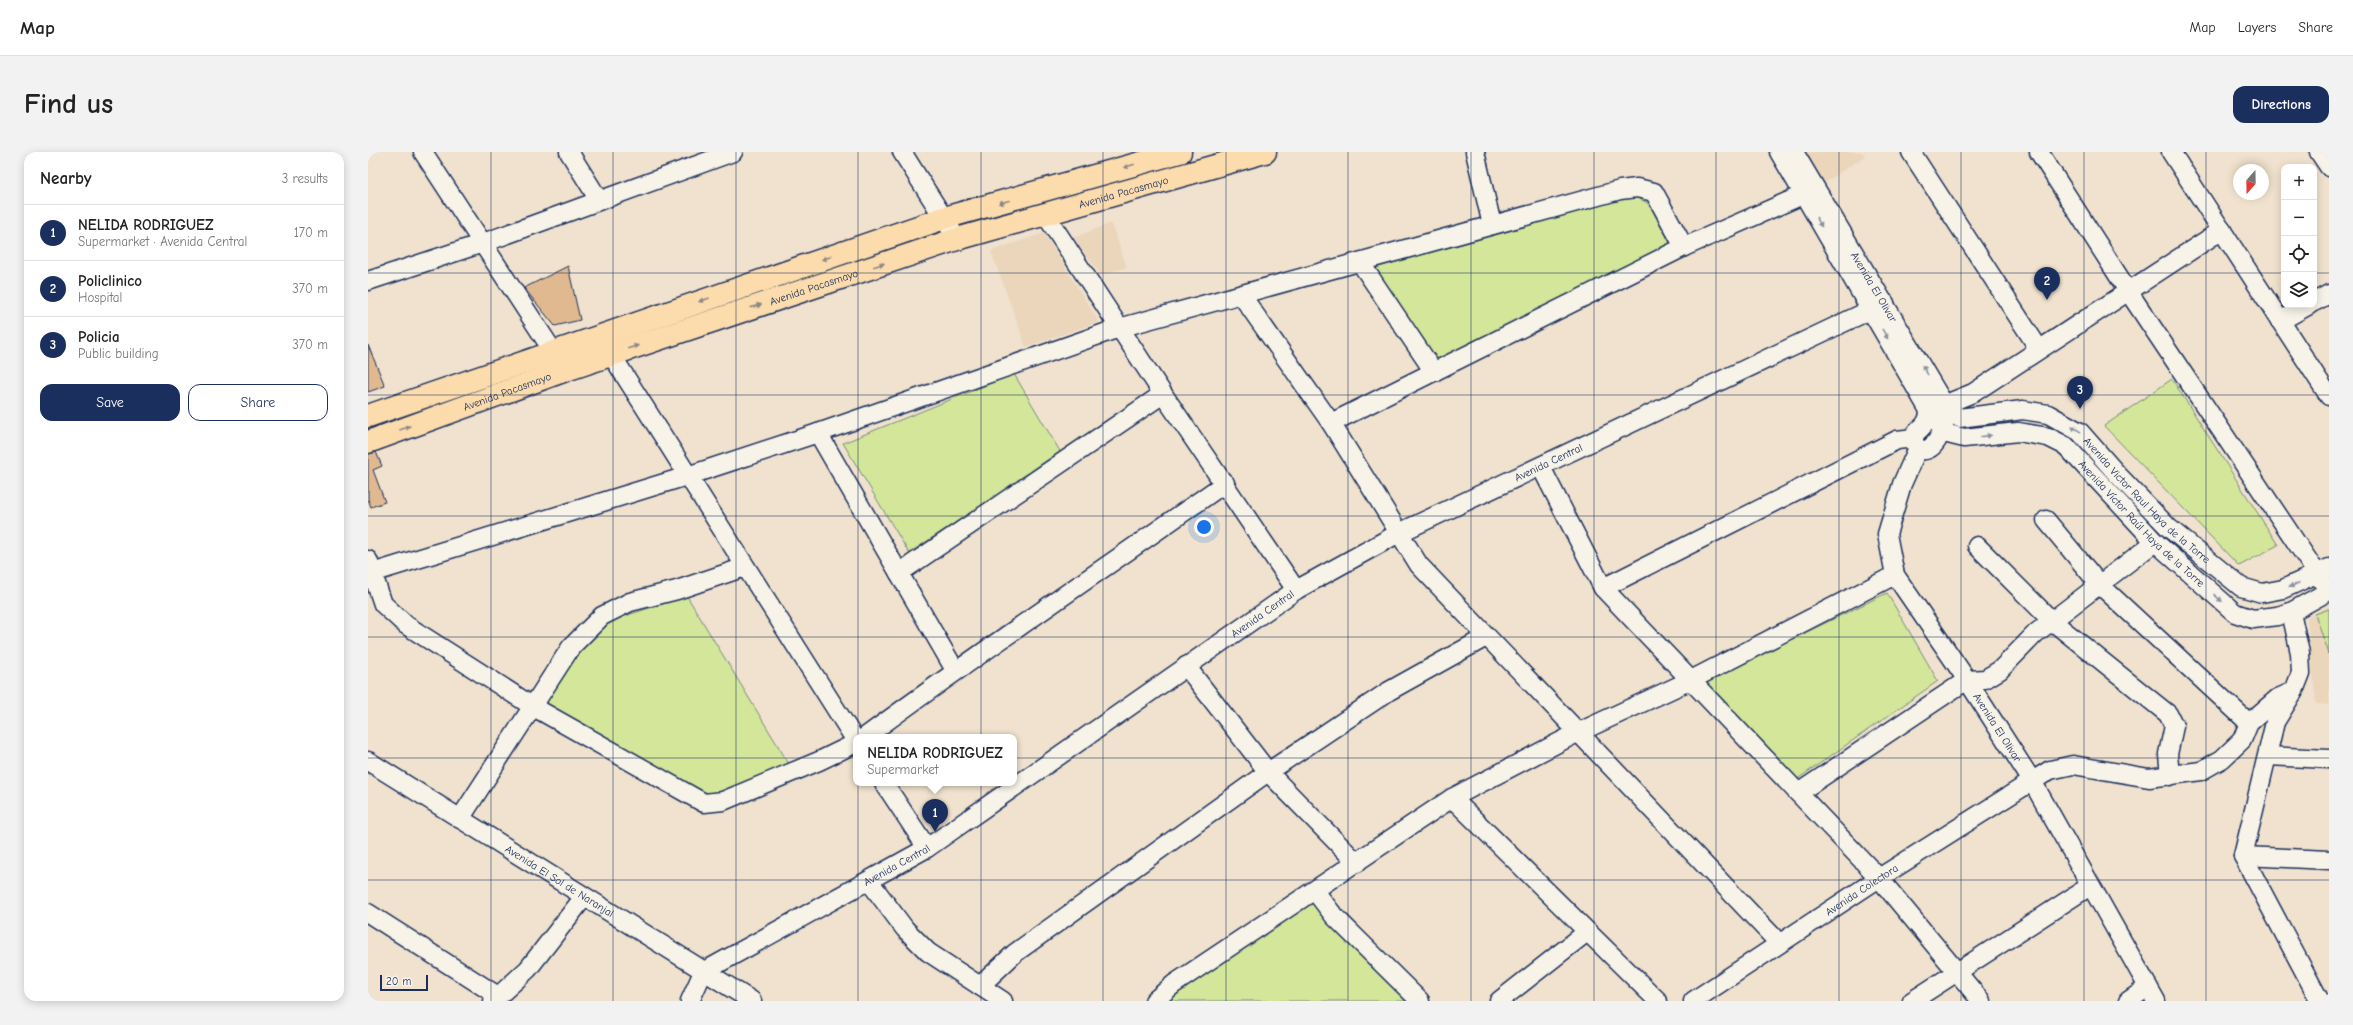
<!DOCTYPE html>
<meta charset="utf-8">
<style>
body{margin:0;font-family:"Comic Neue",sans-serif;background:#f2f2f2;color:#222}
.controls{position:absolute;right:12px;top:12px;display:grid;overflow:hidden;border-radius:8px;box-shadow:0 2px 10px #0003}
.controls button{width:36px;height:36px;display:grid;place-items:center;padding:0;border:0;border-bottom:1px solid #e0e0e0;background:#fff;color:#222;font:20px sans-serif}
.compass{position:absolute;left:1865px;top:12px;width:36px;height:36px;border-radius:50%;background:#fff;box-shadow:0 2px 10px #0003;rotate:200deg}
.scale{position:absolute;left:12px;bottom:10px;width:48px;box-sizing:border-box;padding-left:4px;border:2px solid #1b2f5e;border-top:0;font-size:11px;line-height:14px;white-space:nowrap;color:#1b2f5e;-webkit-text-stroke:3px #f7f3e8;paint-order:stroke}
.you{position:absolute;left:836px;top:375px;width:14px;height:14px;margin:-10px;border:3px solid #fff;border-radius:50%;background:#1a73e8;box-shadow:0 0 0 6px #1a73e833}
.badge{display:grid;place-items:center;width:26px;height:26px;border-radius:50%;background:#1b2f5e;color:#fff;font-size:13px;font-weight:700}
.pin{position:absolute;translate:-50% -33px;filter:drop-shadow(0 1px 2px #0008)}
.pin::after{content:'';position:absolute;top:21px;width:14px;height:12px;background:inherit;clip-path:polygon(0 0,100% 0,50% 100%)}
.popup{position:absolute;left:485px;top:582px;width:164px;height:52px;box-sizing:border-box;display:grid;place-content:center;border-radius:8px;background:#fff;filter:drop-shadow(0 1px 3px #0005);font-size:13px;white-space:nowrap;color:#767676}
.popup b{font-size:15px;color:#222}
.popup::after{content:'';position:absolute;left:50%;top:100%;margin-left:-8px;border:8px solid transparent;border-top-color:#fff}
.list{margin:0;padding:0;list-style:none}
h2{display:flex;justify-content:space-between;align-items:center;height:52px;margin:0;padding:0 16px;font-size:17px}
h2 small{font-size:13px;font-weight:400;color:#767676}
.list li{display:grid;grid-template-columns:26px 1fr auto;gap:12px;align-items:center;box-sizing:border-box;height:56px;padding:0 16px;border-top:1px solid #e0e0e0}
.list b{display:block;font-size:15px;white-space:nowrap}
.list p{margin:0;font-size:13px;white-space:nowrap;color:#767676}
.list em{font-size:13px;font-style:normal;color:#767676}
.actions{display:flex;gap:8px;padding:12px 16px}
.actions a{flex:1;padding:9px 0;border:1px solid #1b2f5e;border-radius:12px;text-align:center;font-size:14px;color:#1b2f5e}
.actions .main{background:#1b2f5e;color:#fff}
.icon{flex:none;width:22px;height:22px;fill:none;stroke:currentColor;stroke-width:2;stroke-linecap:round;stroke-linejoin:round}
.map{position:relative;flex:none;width:1961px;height:849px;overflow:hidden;border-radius:12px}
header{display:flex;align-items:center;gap:24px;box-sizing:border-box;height:56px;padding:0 20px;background:#fff;border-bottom:1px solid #e0e0e0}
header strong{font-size:19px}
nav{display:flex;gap:22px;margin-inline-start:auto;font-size:14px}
.intro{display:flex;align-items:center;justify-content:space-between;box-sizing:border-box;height:96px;padding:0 24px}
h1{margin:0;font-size:28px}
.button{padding:10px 18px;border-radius:12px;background:#1b2f5e;color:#fff;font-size:14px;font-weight:700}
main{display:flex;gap:24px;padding:0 24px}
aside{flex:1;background:#fff;border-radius:12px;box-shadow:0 2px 10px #0003}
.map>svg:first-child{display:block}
</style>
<header>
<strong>Map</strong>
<nav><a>Map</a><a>Layers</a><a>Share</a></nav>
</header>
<div class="intro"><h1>Find us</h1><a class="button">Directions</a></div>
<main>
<aside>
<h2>Nearby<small>3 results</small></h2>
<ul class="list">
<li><span class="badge">1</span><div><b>NELIDA RODRIGUEZ</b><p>Supermarket · Avenida Central</p></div><em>170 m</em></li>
<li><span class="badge">2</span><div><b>Policlinico</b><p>Hospital</p></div><em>370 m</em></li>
<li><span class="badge">3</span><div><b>Policia</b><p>Public building</p></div><em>370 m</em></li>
</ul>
<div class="actions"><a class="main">Save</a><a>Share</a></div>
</aside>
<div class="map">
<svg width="1961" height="849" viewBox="0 0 1961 849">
<rect width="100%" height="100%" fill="#f0e2ce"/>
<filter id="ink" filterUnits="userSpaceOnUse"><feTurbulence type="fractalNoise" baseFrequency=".025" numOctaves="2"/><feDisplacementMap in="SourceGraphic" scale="8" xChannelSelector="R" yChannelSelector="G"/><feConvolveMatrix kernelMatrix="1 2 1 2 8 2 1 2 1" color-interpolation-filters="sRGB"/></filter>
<g filter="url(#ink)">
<path fill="#ebd6bc" d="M1436,0H1494L1497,4L1456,31Z
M743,71L759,115L733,123L705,86Z
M676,81L731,170L658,195L623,99Z
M1961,454V553L1948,552L1939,465Z"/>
<path fill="#d3e69a" stroke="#778a7c" d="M1267,44L1281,52L1303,93L1069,208L1007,116Z
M646,222L693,301L541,401L475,291Z
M1804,227L1910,393L1871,414L1736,274Z
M1519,441L1570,529L1428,628L1334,531Z
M319,444L421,612L354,641L339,643L174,553L209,498L238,470Z
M1961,457V502L1947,462Z
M958,740L1061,849H798L812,837Z"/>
<path fill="#e0b991" stroke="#1b2f5e" d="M200,114L212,168L187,174L156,136Z
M0,193L17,234L0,240Z
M8,300L14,314L5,318L17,350L3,355L0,347V302Z"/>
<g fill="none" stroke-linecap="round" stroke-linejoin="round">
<g stroke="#1b2f5e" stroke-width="21">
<g id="minor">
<path d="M55,0L192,210"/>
<path d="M201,0L231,48"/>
<path d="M534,0L589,87"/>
<path d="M1107,0L1124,73"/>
<path id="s1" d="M1411,0L1566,267L1580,282L1596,286L1650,280L1680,285L1698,294L1787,390L1867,461L1885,467L1909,464L1923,460L1961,439"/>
<path id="s2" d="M1426,0L1576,252L1591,266L1655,258L1680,262L1712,280L1749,322L1801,376L1873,435L1894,441L1915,437L1961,416"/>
<path d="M1543,0L1671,197"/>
<path d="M1671,0L1760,139L1956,432"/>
<path d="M1803,0L1961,244"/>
<path d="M1951,0L1961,15"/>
<path d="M677,62L795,242L928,438"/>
<path d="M992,110L1066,220"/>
<path d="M0,129L115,91L365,0"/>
<path d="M874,144L963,271L1051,413L1411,791"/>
<path d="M1946,150L1961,142"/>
<path d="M1912,169L1941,153"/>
<path d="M243,202L488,589"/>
<path d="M1568,256L1605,241L1854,78"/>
<path d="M1561,259C1561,277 1545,277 1546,288C1546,291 1548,294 1550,296C1565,306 1576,277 1577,266"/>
<path d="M963,271L1316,95L1446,38"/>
<path d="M450,281L587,518"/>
<path id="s3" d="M1550,296L1534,332L1519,382L1527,423L1599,528L1664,629L1788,849"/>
<path d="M1173,315L1235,436L1511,726L1613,849"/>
<path d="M1678,368L1731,432L1881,571"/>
<path d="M1609,394L1684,469L1800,562L1806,574L1800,602L1802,624"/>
<path d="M0,408L15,452L38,473L164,554L336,651L355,649L451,609L488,591"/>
<path d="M4,421L319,324L450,281L751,176L1252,38L1269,36L1286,40L1316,95"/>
<path d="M531,421L795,242"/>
<path d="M1235,436L1529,288L1546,286"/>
<path d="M1923,460L1932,501L1933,521L1926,539L1907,570L1875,704L1952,849"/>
<path d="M818,514L900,620L989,711"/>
<path d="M497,585C615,498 737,416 857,331"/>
<path d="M1900,604L1961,607"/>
<path id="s4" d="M0,609L384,849"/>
<path d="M516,631L559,696"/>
<path d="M1430,641L1599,528L1617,527L1632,518L1668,481L1787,390"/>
<path d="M1084,646L1290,849"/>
<path d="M92,667L203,495L234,464L262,450L309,438L377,415"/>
<path d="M1875,704L1961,708"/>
<path d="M501,729L537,777L560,800L635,849"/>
<path d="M947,739L966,764L1052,849"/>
<path d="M0,761L130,844"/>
<path d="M612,834L647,801L900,620L1021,539L1118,485"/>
<path d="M125,849L160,817L216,745"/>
<path id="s5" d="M322,849L335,820L559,696L928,438L1031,381L1517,151"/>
<path d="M786,849L806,832L1084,646L1209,581L1321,529L1527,423"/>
<path d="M1131,849L1219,780"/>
<path id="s6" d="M1325,849L1511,726L1682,618L1705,613L1781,626L1833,619L1854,607L1874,588L1881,571L1910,546L1926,539"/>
<path d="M1544,849L1722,734"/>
<path d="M1760,849L1780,835"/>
</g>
</g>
<g stroke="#1b2f5e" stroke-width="25">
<g id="major">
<path d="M0,264L576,66L812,0"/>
<path id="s7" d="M0,290L198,218L589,87L897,0"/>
</g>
</g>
<use href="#minor" stroke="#f7f3e8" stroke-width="18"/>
<use href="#major" stroke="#fcdcac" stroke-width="22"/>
</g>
<defs><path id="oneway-solid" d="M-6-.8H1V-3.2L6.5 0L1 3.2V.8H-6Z"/></defs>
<g fill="#8c8685">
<use href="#oneway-solid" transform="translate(761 14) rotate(164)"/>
<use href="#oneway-solid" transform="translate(636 50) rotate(164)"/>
<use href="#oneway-solid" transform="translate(459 106) rotate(161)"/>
<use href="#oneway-solid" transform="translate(511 113) rotate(-18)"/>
<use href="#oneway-solid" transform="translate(336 148) rotate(161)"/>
<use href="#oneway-solid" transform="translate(388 154) rotate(-18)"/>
<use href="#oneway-solid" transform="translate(265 195) rotate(-18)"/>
<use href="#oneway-solid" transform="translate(37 276) rotate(-20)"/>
</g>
<g fill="#8991a3">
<use href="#oneway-solid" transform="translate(1451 70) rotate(60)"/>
<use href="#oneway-solid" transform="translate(1517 182) rotate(60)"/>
<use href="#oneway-solid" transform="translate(1557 218) rotate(-121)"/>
<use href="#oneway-solid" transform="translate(1708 277) rotate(-148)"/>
<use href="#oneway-solid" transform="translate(1618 284) rotate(-7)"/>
<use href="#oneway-solid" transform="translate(1926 433) rotate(156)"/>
<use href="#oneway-solid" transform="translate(1850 446) rotate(41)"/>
</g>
</g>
<path fill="none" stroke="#1b2f5e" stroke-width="1" stroke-opacity="0.55" d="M123,0V849M245,0V849M368,0V849M490,0V849M613,0V849M735,0V849M858,0V849M980,0V849M1103,0V849M1226,0V849M1348,0V849M1471,0V849M1593,0V849M1716,0V849M1838,0V849M0,121H1916M1946,121H1961M0,243H1961M0,364H1961M0,485H1961M0,606H1961M0,728H1961"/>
<g text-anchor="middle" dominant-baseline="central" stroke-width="3" stroke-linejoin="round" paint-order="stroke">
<g font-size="11" fill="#1b2f5e" stroke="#f7f3e8">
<text stroke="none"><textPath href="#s7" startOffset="796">Avenida Pacasmayo</textPath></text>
<text stroke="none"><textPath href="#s2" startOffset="157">Avenida El Olivar</textPath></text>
<text stroke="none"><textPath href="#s7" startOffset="472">Avenida Pacasmayo</textPath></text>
<text stroke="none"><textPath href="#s7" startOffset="148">Avenida Pacasmayo</textPath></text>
<text stroke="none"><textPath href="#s5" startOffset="1021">Avenida Central</textPath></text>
<text stroke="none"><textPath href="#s2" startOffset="536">Avenida Victor Raul Haya de la Torre</textPath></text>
<text stroke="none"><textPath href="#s1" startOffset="559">Avenida Víctor Raúl Haya de la Torre</textPath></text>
<text stroke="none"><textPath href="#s5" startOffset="697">Avenida Central</textPath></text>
<text stroke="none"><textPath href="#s3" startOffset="317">Avenida El Olivar</textPath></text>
<text stroke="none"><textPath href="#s5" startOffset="253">Avenida Central</textPath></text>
<text stroke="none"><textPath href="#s4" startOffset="226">Avenida El Sol de Naranjal</textPath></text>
<text stroke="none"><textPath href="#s6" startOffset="202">Avenida Colectora</textPath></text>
</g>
</g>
</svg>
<div class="controls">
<button>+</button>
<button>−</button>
<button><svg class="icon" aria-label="locate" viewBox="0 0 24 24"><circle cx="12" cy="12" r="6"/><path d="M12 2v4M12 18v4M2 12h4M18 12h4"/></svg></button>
<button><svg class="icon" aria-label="layers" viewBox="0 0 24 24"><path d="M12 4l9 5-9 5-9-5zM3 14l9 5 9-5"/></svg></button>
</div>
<svg class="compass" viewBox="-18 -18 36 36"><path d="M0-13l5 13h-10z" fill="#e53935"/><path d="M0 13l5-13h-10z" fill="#767676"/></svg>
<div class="scale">20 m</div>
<div class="you"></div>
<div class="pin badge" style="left:567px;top:680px">1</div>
<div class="popup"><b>NELIDA RODRIGUEZ</b>Supermarket</div>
<div class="pin badge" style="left:1679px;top:148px">2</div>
<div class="pin badge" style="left:1712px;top:257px">3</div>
</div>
</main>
